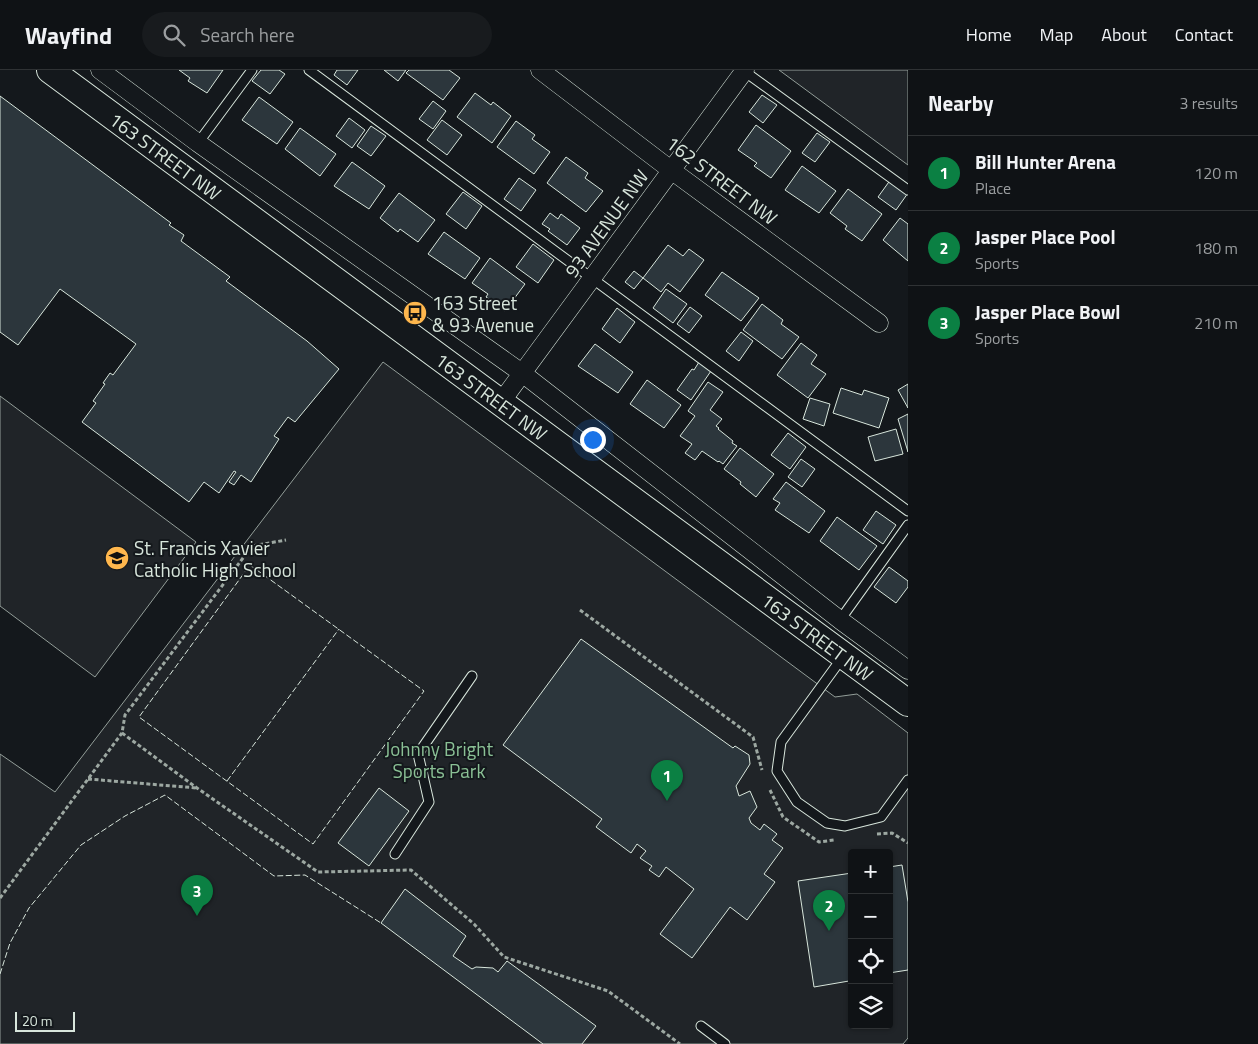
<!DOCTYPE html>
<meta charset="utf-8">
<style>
body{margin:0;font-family:"Titillium Web",sans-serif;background:#181b1e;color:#f1f3f6}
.controls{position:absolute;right:15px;bottom:15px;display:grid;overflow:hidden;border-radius:5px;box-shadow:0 1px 4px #0004}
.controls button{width:45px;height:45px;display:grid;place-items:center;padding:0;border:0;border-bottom:1px solid #2f3234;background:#0f1215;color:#f1f3f6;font:25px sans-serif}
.scale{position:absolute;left:15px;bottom:12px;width:60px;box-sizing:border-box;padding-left:5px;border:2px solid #d8e6dc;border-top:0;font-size:14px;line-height:18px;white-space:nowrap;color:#d8e6dc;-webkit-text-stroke:4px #14181c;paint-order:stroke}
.you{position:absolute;left:592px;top:369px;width:18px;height:18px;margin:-12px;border:4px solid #fff;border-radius:50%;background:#1a73e8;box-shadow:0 0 0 8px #1a73e833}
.badge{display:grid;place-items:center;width:32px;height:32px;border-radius:50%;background:#0b8043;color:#fff;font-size:16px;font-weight:700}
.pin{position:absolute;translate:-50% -41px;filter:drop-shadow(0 1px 2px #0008)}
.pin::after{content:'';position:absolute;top:26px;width:18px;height:15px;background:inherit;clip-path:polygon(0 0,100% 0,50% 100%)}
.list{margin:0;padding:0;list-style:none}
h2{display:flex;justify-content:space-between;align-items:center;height:65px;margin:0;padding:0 20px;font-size:21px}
h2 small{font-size:16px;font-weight:400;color:#9b9ea0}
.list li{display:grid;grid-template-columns:32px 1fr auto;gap:15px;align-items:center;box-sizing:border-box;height:75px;padding:0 20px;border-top:1px solid #2f3234}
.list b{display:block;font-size:19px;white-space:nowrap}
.list p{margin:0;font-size:16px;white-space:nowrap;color:#9b9ea0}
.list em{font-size:16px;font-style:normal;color:#9b9ea0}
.icon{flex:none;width:28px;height:28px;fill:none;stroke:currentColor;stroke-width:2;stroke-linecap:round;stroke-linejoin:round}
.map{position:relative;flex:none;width:908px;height:974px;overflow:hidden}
header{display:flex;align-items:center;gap:30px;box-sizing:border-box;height:70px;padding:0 25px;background:#0f1215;border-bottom:1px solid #2f3234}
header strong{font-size:24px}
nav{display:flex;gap:28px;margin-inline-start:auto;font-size:18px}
.search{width:350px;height:45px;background:#181b1e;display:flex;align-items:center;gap:12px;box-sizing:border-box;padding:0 18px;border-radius:28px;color:#9b9ea0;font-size:19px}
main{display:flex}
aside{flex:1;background:#0f1215}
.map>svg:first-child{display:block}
</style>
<header>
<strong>Wayfind</strong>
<div class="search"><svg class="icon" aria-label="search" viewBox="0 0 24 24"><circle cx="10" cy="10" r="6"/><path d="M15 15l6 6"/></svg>Search here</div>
<nav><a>Home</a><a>Map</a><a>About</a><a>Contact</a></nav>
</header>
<main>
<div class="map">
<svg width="908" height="974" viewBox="0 0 908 974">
<rect width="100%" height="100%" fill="#14181c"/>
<path fill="#202428" stroke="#939e99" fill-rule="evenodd" d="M779,0H908V95Z
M383,292L835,627L857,624L908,663V968L903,974H0V684L55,722ZM852,783H889V955H852Z
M0,326L196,472L95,607L0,536Z"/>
<path fill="#2c363c" stroke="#d8e6dc" d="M179,0H223L207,23L188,11L190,8Z
M261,0H279L285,4L270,24L252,11Z
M337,0H358L347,15L334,5Z
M384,0H406L398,11Z
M409,0H449L460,8L443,30L406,3Z
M475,23L491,35L493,32L511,46L492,73L457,47Z
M762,25L777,35L763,53L749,42Z
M0,26L171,153L169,155L184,165L181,171L230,207L226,211L307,271L339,299L295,352L288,347L274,366L279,369L251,412L241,405L234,415L229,412L236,402L234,401L219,423L204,412L189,432L82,352L96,333L93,331L105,314L103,313L110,303L113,305L136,274L60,219L18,275L0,262Z
M259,27L293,52L277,74L242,50Z
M433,31L446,41L433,59L419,49Z
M349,48L365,60L352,78L336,66Z
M442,50L462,65L447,85L427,70Z
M516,51L535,65L532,69L550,82L534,104L497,77Z
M756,55L791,81L771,108L754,96L757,93L738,80Z
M371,56L386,66L371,86L357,76Z
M300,58L336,84L320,106L285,79Z
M817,63L830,72L815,92L802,83Z
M566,87L588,103L585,108L603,121L586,142L547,113Z
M352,92L385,116L369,139L334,116Z
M802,96L836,121L819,143L785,120Z
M519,108L536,120L521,141L504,129Z
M891,109L908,123L896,140L878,127Z
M848,119L882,144L862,171L845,159L847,156L830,143Z
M463,122L482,136L466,159L446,144Z
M399,123L435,150L418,172L400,159L398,162L380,148Z
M550,143L558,149L561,144L580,158L567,175L548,161L550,159L542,154Z
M900,148L908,154V191L883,170Z
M444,162L480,188L465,209L428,184Z
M533,174L554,190L538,213L516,197Z
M668,175L683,186L689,179L704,190L680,222L668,213L661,222L643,208Z
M490,188L525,214L505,241L486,227L488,224L472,213Z
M634,201L643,208L634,219L625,212Z
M722,202L759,228L741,251L705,225Z
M666,219L687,234L673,253L653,238Z
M762,234L783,250L781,254L799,267L782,289L743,260Z
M690,237L702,246L689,263L677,254Z
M617,238L635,252L620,273L602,259Z
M741,262L753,271L739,291L726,281Z
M801,273L817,285L811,294L826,304L808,328L777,305Z
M595,274L633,302L618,323L578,296Z
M699,292L711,301L691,330L677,320L692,299L694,300Z
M647,310L681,335L664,358L630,334Z
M708,312L723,322L710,340L722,349L716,356L719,358L718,359L733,371L732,373L737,376L723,394L719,391L718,392L702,381L695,390L685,383L692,374L680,366L695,346L688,341Z
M908,314V338L898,320Z
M841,318L862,325L864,320L889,328L879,358L833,343Z
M810,328L830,334L824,356L803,349Z
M908,344V382L898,349Z
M896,359L903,384L875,391L868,367Z
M788,363L806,377L790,399L771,385Z
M740,378L774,404L756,427L740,414L741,412L724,399Z
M801,389L815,399L802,417L788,407Z
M786,412L825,441L809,463L775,440L780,433L773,429Z
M876,441L896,455L883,474L863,460Z
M837,447L877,476L859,500L820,471Z
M889,497L908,511V517L896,533L874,517Z
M581,569L733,678L735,676L749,685L750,694L736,716L739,726L750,721L757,737L749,748L751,753L760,760L764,754L777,764L772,770L783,778L764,804L775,812L747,850L730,837L692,888L660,864L694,819L666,797L659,807L649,800L652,796L640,788L646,781L637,774L631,783L596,757L602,749L503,675Z
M379,718L409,741L369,796L338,773Z
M902,795L908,832V900L889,903V797Z
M852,803V925L849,911L814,917L798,811Z
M405,819L466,866L453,886L472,899L476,897L493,898L498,902L507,891L596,956L582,974H543L381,853Z"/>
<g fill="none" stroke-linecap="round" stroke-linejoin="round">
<g stroke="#d8e6dc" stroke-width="11">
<path id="lane" d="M309,0L908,441
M744,1L908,120
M198,73L252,0
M840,550L908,455
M842,588L781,672L777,701L797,732L827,753L845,756L881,747L908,710
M395,784L429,732L418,684L472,606
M701,956L725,974"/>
</g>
<g stroke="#d8e6dc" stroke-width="19">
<path id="street" d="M100,0L198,73L522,303L840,550L908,600
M540,0L671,100L879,253
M501,332L745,0"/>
</g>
<g stroke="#d8e6dc" stroke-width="28">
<g id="secondary">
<path id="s1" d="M50,0L908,633"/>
</g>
</g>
<path stroke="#9da8a2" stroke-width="3" stroke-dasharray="4 2.5" stroke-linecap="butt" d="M580,540L753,667L762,700
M122,663L197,718L318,802L411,800L474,854L504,887L608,921L680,974
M88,709L197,718
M770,720L783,747L819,772L834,770
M877,764L892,763L908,773
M0,828L122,663L125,645L252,476L286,470"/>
<use href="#lane" stroke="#14181c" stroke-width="9"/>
<use href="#street" stroke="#14181c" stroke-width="18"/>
<use href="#secondary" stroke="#14181c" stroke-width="26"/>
<path stroke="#d8e6dc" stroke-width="1" stroke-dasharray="6 2.5" stroke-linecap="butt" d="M250,495L424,621L313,774L139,647Z
M227,711L339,559
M0,904L10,873L29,838L81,775L125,746L165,725L274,806L305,805L381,853"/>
</g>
<defs>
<g id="bus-disc" transform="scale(1.25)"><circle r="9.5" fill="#ffb74d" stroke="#14181c"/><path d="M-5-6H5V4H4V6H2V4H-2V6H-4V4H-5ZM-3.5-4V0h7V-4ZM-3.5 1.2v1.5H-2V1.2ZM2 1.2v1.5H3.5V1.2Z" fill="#111"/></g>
<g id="school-disc" transform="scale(1.25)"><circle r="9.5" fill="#ffb74d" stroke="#14181c"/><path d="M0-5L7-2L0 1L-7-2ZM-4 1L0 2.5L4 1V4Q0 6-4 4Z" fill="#111"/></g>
</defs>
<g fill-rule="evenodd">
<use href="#bus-disc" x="415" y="243"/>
<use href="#school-disc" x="117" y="488"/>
</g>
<g text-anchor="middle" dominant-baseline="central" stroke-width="4" stroke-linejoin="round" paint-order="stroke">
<g font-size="19" fill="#d8e6dc" stroke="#14181c">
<text stroke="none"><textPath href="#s1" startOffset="144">163 STREET NW</textPath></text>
<text transform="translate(722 110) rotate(37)">162 STREET NW</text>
<text transform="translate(606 153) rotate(-54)">93 AVENUE NW</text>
<text stroke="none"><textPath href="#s1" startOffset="549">163 STREET NW</textPath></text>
<text stroke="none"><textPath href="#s1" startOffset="954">163 STREET NW</textPath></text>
</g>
<g font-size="19" fill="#d8e6dc" stroke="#14181c" text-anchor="start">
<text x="432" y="232">163 Street<tspan x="432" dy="22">&amp; 93 Avenue</tspan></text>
<text x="134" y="477">St. Francis Xavier<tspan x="134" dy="22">Catholic High School</tspan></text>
</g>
<g font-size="19" fill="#8ac095" stroke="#14181c">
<text x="439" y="678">Johnny Bright<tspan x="439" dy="22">Sports Park</tspan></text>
</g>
</g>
</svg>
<div class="controls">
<button>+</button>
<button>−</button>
<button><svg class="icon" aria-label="locate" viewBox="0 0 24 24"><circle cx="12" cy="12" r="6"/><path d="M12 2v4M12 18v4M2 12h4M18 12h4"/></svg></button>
<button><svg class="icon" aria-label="layers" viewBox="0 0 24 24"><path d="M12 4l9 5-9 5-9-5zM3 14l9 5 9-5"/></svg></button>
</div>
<div class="scale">20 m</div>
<div class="you"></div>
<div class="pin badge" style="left:667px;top:731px">1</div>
<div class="pin badge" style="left:829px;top:861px">2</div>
<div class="pin badge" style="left:197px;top:846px">3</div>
</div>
<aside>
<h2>Nearby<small>3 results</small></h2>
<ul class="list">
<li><span class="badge">1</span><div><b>Bill Hunter Arena</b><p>Place</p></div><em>120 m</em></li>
<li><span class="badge">2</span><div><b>Jasper Place Pool</b><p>Sports</p></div><em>180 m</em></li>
<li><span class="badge">3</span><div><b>Jasper Place Bowl</b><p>Sports</p></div><em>210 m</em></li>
</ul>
</aside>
</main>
